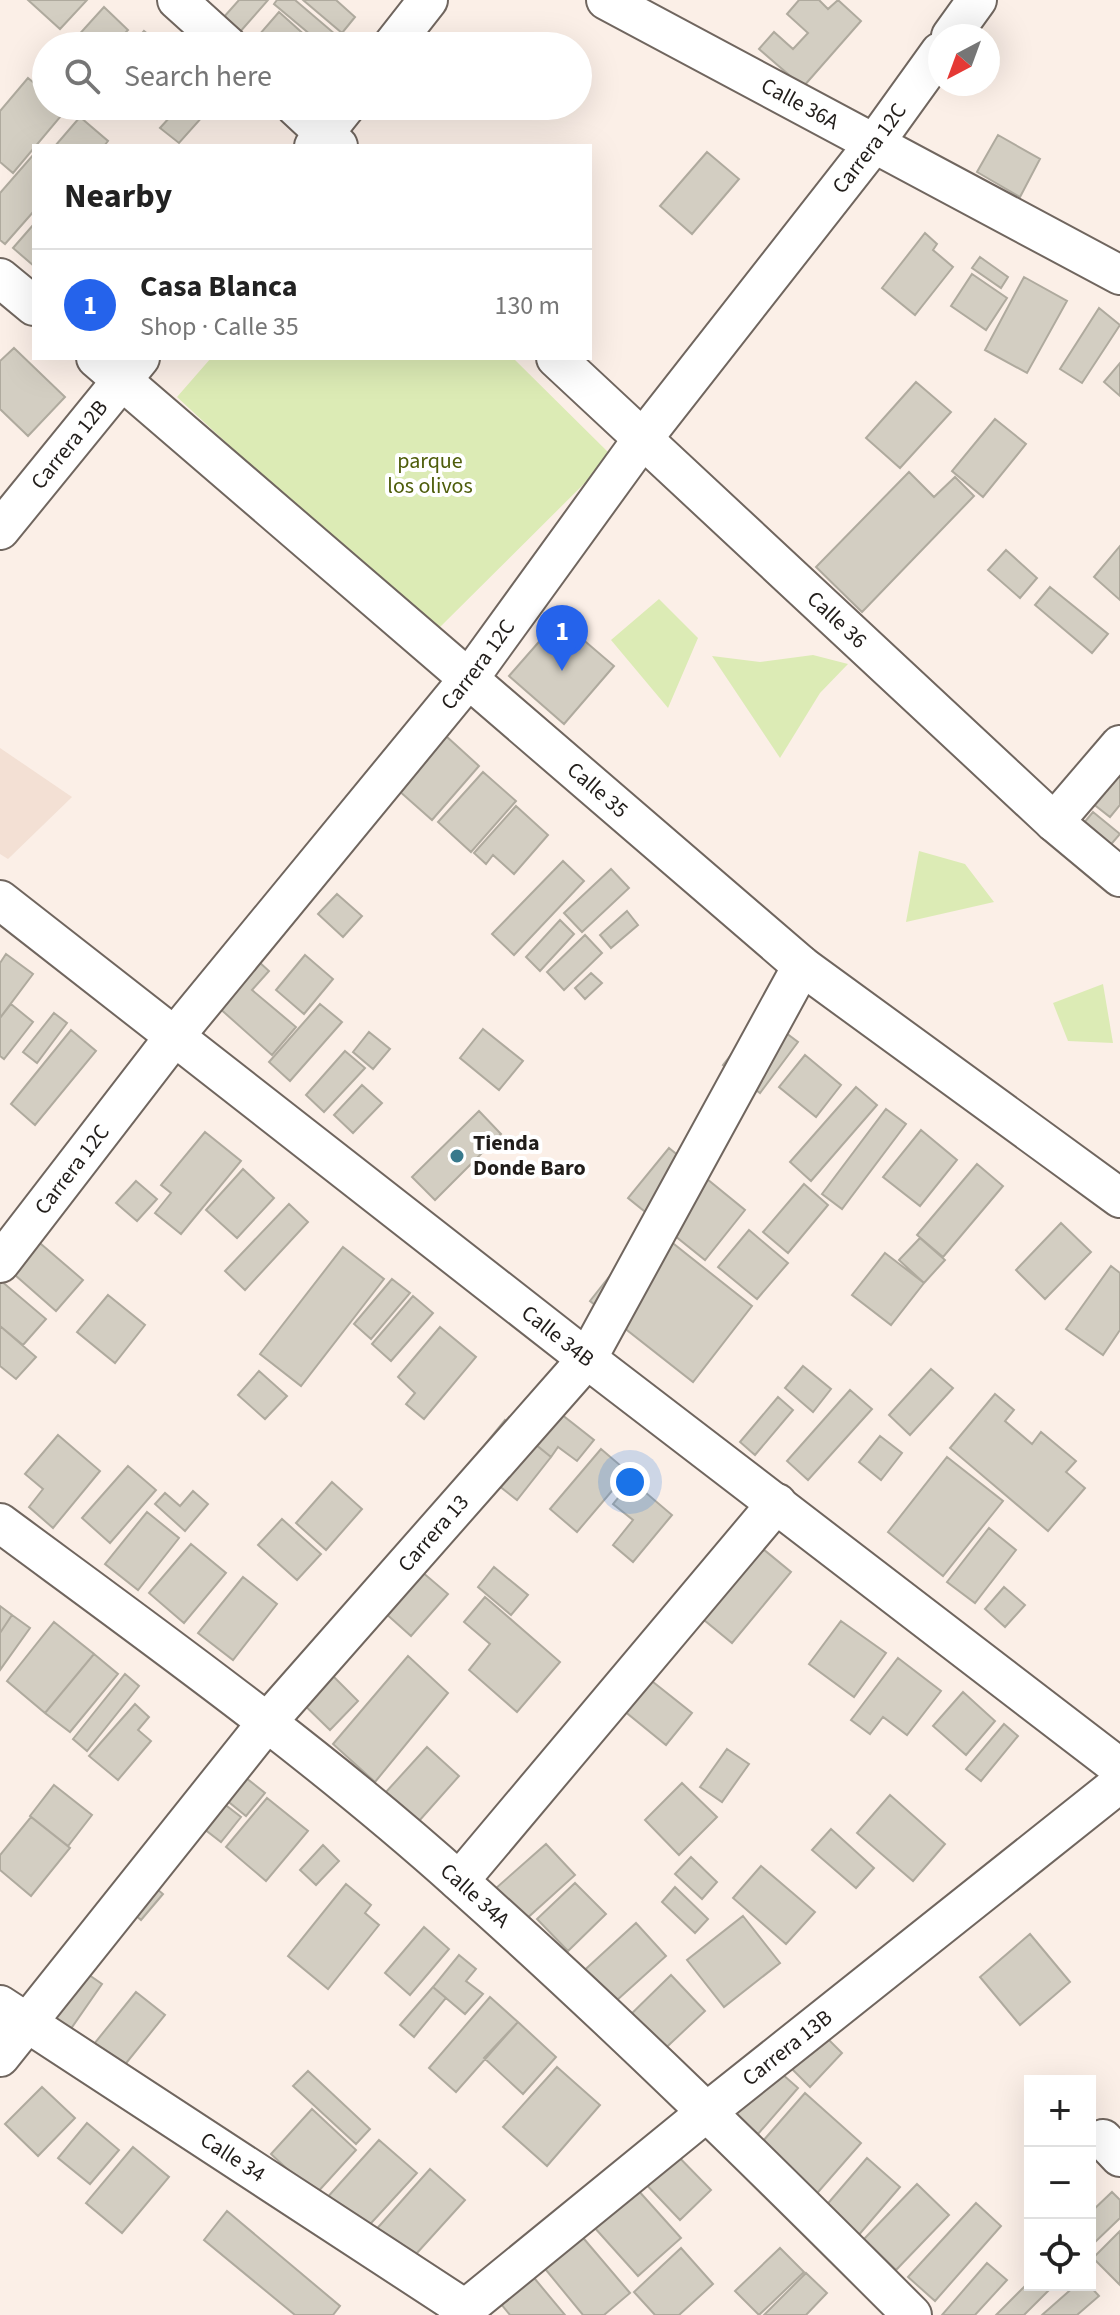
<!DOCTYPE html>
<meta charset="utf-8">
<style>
body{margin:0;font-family:"Source Sans 3",sans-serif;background:#f2f2f2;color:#222}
.controls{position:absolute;right:24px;bottom:24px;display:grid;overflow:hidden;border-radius:0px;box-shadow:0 8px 32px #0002}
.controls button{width:72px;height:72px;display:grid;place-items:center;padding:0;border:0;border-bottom:2px solid #e0e0e0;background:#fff;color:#222;font:40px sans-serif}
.compass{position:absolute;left:928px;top:24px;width:72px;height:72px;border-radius:50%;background:#fff;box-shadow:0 8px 32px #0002;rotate:221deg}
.you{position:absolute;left:630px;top:1482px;width:28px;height:28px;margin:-20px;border:6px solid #fff;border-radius:50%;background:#1a73e8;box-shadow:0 0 0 12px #1a73e833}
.badge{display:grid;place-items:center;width:52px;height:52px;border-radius:50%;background:#2563eb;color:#fff;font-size:26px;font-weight:700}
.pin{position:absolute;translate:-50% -66px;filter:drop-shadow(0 2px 4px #0008)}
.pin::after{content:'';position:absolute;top:42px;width:28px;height:24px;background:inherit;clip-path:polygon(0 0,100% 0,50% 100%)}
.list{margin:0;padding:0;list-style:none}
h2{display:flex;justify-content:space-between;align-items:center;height:104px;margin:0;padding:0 32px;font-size:34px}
h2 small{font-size:26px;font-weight:400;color:#767676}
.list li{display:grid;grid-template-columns:52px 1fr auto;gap:24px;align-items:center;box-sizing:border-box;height:112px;padding:0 32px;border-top:2px solid #e0e0e0}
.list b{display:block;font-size:30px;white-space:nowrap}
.list p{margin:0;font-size:26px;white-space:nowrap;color:#767676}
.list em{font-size:26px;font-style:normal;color:#767676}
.icon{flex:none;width:44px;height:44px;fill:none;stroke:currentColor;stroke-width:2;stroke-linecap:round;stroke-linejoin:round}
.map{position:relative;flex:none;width:1120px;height:2315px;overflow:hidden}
.search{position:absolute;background:#fff;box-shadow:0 8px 32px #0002;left:32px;top:32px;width:560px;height:88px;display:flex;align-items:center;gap:20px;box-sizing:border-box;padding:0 28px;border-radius:44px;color:#767676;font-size:30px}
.panel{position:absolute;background:#fff;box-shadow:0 8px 32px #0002;left:32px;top:144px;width:560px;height:216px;border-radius:0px}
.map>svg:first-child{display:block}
</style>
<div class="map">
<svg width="1120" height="2315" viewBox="0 0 1120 2315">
<rect width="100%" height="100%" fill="#fbefe7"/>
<path fill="#f3e0d4" d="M0,748L72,797L8,859L0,854Z"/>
<path fill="#dcebb5" d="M211,358H513L612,456L433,634L177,397Z
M659,599L698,638L668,708L611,640Z
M813,655L848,664L820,693L780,758L712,656L760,662Z
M919,851L965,864L994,902L906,922Z
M1103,984L1113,1043L1068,1041L1053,1003Z"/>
<path fill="#d3cec2" stroke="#afaa9e" stroke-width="2" d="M28,0H87L60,29Z
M239,0H268L239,33L223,18Z
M277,0H295L342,40L337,46H324L274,4Z
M303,0H336L355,17L342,33Z
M799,0H819L828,9L838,0L861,21L803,87L759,49L774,32L793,49L808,33L787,14Z
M104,7L128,30L113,46H82L75,39Z
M279,12L317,46H258L253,42Z
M144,31L163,46H131Z
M28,78L46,93V106H61L66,110L13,173L0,162V111Z
M180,106H212L179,143L160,128Z
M80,117L108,141L104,146H55Z
M998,135L1040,159L1020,197L977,172Z
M707,152L739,179L692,234L660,206Z
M34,154V211L5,244L0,240V193Z
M34,224V266L13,248Z
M925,233L937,244L933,250L953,267L915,315L882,288Z
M980,257L1008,277L1001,288L972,268Z
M972,274L1007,298L986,330L951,306Z
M1024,277L1067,301L1027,373L985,350Z
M1099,308L1120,325L1082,383L1060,369Z
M14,348L65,397L28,436L0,409V361Z
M1120,363V396L1104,382Z
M916,382L951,412L900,468L866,438Z
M995,419L1026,444L983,497L952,471Z
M909,472L934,497L955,477L974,496L862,612L816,567Z
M1120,546V600L1094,577Z
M1006,550L1037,578L1020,598L988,570Z
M1050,587L1108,634L1092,653L1035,605Z
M559,619L614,666L564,724L509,676Z
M446,736L479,766L432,820L398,790Z
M1120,757V805L1110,817L1078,792Z
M483,772L516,801L471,852L438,822Z
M516,806L548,835L514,874L493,855L486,864L474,853Z
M1093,812L1120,834L1100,857L1074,835Z
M563,861L584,881L514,955L492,934Z
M611,869L629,888L582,932L564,913Z
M337,894L362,916L343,937L318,914Z
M627,911L638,925L611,948L600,935Z
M560,920L574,934L540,971L526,957Z
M585,935L602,953L564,990L547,972Z
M248,952L269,971L252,990L296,1027L272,1055L208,998Z
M6,954L33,974L0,1018V963Z
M305,955L333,979L304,1014L276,990Z
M591,973L602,983L585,999L575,988Z
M11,1004L33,1022L4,1059L0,1056V1018Z
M320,1004L342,1022L290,1081L269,1062Z
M54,1013L67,1023L37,1063L23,1052Z
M762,1015L798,1042L760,1093L723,1065Z
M483,1029L523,1061L499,1090L460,1058Z
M71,1030L96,1051L35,1125L11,1104Z
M369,1032L390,1049L373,1069L353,1052Z
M345,1051L365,1068L324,1112L306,1095Z
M805,1055L841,1085L816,1117L779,1087Z
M362,1085L382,1103L353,1133L334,1115Z
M856,1087L877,1105L811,1181L790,1162Z
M886,1109L906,1124L842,1209L822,1194Z
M479,1111L501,1134L435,1200L412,1177Z
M921,1130L957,1160L920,1206L883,1177Z
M205,1132L241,1161L181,1234L155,1213L171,1193L161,1185Z
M669,1148L745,1210L705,1260L628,1198Z
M977,1164L1003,1186L943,1257L917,1235Z
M243,1169L274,1198L237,1238L206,1210Z
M136,1181L157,1199L137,1221L116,1203Z
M804,1184L828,1205L788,1253L763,1232Z
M289,1204L308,1222L245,1290L225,1271Z
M1061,1223L1091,1252L1045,1299L1016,1270Z
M650,1225L752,1306L693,1382L590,1301Z
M749,1230L788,1263L757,1299L718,1267Z
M34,1238L83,1280L56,1311L7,1268Z
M920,1238L945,1260L924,1283L899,1260Z
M343,1247L384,1279L301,1386L260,1354Z
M885,1253L924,1283L891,1325L852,1295Z
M1111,1266L1120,1273V1330L1103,1355L1066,1329Z
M392,1279L410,1293L371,1339L354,1324Z
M0,1280L46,1319L23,1345L0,1326Z
M108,1295L145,1325L115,1363L77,1332Z
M413,1296L433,1313L391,1361L372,1344Z
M0,1326L36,1357L16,1379L0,1366Z
M440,1327L476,1357L424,1419L406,1404L415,1393L398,1377Z
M803,1366L831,1389L813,1412L785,1388Z
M931,1369L953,1388L910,1435L889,1415Z
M259,1371L287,1396L265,1419L238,1395Z
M850,1390L872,1409L808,1480L787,1461Z
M995,1394L1014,1410L1005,1421L1032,1444L1041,1432L1076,1461L1066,1472L1085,1488L1048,1531L950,1448Z
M778,1397L793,1410L755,1455L740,1442Z
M547,1403L594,1440L577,1461L558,1447L551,1457L523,1434Z
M505,1420L551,1457L517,1500L470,1463Z
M58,1435L100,1471L53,1528L29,1507L43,1489L25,1474Z
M880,1436L902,1453L881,1480L859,1462Z
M601,1449L628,1472L577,1532L550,1509Z
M947,1457L1003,1501L943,1576L888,1532Z
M128,1466L156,1490L110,1543L82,1518Z
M632,1481L672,1515L633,1562L613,1545L633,1520L613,1504Z
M332,1482L362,1509L326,1550L296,1523Z
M193,1491L208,1504L185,1531L155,1504L165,1493L180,1506Z
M147,1512L179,1538L138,1590L105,1564Z
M282,1519L321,1554L297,1580L258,1545Z
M989,1528L1016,1550L975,1603L947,1582Z
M191,1544L226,1573L184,1623L149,1593Z
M757,1544L791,1572L732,1643L698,1615Z
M401,1554L448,1594L411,1636L365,1595Z
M494,1567L528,1595L511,1615L478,1587Z
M243,1577L277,1604L233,1660L198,1633Z
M1004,1587L1025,1605L1005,1627L985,1609Z
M485,1597L560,1662L517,1712L469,1670L490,1644L464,1622Z
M0,1606L12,1615L0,1633Z
M12,1615L30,1628L0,1670V1633Z
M841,1621L886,1653L854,1697L809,1664Z
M54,1622L94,1654L45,1713L7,1681Z
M94,1654L118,1674L70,1732L45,1713Z
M408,1656L448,1693L375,1782L333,1744Z
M898,1658L941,1691L907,1735L883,1717L870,1734L851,1720Z
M318,1661L358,1701L330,1730L289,1690Z
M125,1674L139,1686L87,1751L73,1739Z
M643,1674L692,1713L666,1745L617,1705Z
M963,1692L995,1721L966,1755L933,1726Z
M135,1704L149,1717L138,1730L151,1741L118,1780L89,1756Z
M1004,1724L1018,1736L981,1781L966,1769Z
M427,1747L459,1776L419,1821L386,1792Z
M727,1749L749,1764L722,1802L700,1787Z
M221,1758L265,1793L246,1816L203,1781Z
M682,1783L717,1817L679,1855L645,1820Z
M54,1785L92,1815L68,1846L30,1816Z
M201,1786L241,1817L221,1842L181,1811Z
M890,1795L945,1844L913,1881L857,1833Z
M267,1798L308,1831L266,1881L226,1847Z
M31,1817L70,1848L31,1896L0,1870V1855Z
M831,1829L874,1868L856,1888L812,1850Z
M546,1844L575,1875L524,1921L495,1889Z
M323,1845L339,1861L316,1885L300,1870Z
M691,1857L717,1882L702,1899L675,1874Z
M761,1866L815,1912L786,1944L733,1898Z
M133,1869L163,1894L141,1920L111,1894Z
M575,1883L606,1914L568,1951L537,1919Z
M346,1884L371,1905L365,1913L379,1925L328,1989L288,1956Z
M675,1887L708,1919L695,1933L662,1902Z
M743,1916L780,1963L724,2007L687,1960Z
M636,1923L666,1956L607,2009L578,1976Z
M424,1927L449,1949L410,1995L385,1973Z
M1030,1934L1070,1982L1020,2025L980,1977Z
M459,1955L476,1969L466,1981L483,1994L465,2014L433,1987Z
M82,1970L102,1984L70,2030L50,2016Z
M671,1975L705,2011L655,2058L622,2023Z
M433,1987L446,1998L414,2037L400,2025Z
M136,1992L165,2015L123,2067L94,2044Z
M490,1997L518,2022L456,2092L429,2068Z
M518,2022L556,2057L523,2094L484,2058Z
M812,2023L842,2053L810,2087L780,2057Z
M764,2058L798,2088L758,2134L724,2104Z
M557,2067L600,2105L547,2166L503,2127Z
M308,2071L370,2129L356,2144L293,2086Z
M42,2087L75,2118L38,2156L5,2124Z
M805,2093L861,2143L812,2199L756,2149Z
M312,2109L356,2150L315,2195L271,2154Z
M87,2123L119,2150L90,2184L58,2158Z
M379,2140L417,2173L362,2233L325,2200Z
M133,2147L169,2177L122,2233L86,2203Z
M669,2147L711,2190L680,2220L639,2177Z
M867,2158L900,2187L857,2237L824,2208Z
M430,2169L465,2200L407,2264L373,2233Z
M619,2169L681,2238L638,2276L576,2207Z
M917,2184L949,2215L896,2270L864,2239Z
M1112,2192L1120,2200V2218L1090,2247V2213Z
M976,2203L1001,2226L935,2301L908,2277Z
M227,2211L340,2306L333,2315H295L204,2240Z
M1120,2231V2285L1093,2258Z
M579,2233L630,2293L604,2315H583L542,2265Z
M681,2248L713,2284L679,2315H655L634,2292Z
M780,2248L804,2272L759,2315L735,2291Z
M987,2263L1007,2280L975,2315H942Z
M525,2267L565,2315H510L492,2293Z
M806,2273L827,2293L806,2315H764Z
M1030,2281V2285H1041L1048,2291L1024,2315H996Z
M1076,2285H1089L1099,2296L1077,2315H1042Z"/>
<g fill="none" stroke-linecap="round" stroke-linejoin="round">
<g stroke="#70665f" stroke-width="42">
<g id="minor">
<path d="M177,0L228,46"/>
<path id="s1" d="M606,0L1120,275"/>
<path d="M951,36L977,0"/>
<path d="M392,46L428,0"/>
<path d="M295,106L338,146"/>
<path d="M314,146L346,106"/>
<path d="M0,278L34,306"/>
<path id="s2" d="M96,358L802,966L1120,1198"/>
<path id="s3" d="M556,358L1054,822L1120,877"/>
<path id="s4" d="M0,530L140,358"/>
<path d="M1054,822L1120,745"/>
<path id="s5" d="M0,900L587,1359L1120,1768"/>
<path id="s6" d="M0,1263L174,1037L470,677L641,441L876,141L940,52"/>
<path id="s7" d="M0,1523C157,1639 315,1752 460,1882C616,2021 764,2167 912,2315"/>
<path d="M459,1881L777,1503"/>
<path id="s8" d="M0,2005L465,2309"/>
<path id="s9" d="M0,2057L268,1721L587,1359L802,966"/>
<path d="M1103,2139L1120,2157"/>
<path id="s10" d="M458,2315L708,2111L1120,1783"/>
</g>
</g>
<use href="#minor" stroke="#fff" stroke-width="38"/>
</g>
<circle fill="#38798c" stroke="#fff" stroke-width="3" cx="457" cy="1156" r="8"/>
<g text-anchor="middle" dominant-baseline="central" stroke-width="8" stroke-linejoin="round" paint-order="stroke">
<g font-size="22" fill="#211d1a" stroke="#fff">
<text stroke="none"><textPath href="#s1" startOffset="220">Calle 36A</textPath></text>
<text stroke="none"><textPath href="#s6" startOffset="1414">Carrera 12C</textPath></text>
<text stroke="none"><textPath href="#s4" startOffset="110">Carrera 12B</textPath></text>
<text stroke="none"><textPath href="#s3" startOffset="384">Calle 36</textPath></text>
<text stroke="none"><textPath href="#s6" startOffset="766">Carrera 12C</textPath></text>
<text stroke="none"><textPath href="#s2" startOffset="662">Calle 35</textPath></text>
<text stroke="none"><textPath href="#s6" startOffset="118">Carrera 12C</textPath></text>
<text stroke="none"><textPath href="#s5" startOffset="708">Calle 34B</textPath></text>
<text stroke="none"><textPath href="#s9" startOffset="680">Carrera 13</textPath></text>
<text stroke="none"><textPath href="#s7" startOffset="604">Calle 34A</textPath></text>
<text stroke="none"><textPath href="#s10" startOffset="424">Carrera 13B</textPath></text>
<text stroke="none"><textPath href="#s8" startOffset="278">Calle 34</textPath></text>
</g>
<g font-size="22" fill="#4e5d0b" stroke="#fff">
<text x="430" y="461">parque<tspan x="430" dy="25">los olivos</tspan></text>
</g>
<g font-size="22" font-weight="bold" fill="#211d1a" stroke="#fff" text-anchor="start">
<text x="473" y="1143">Tienda<tspan x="473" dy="25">Donde Baro</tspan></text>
</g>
</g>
</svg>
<div class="controls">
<button>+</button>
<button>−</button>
<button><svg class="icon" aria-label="locate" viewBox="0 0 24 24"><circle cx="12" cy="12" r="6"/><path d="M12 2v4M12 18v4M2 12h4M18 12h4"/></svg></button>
</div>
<svg class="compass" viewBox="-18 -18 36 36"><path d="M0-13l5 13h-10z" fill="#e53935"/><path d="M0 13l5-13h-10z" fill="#767676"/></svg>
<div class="you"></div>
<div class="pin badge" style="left:562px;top:671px">1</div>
<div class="search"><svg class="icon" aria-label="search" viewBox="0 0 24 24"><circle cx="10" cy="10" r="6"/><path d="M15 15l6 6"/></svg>Search here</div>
<section class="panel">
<h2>Nearby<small></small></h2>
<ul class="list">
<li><span class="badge">1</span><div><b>Casa Blanca</b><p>Shop · Calle 35</p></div><em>130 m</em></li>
</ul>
</section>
</div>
